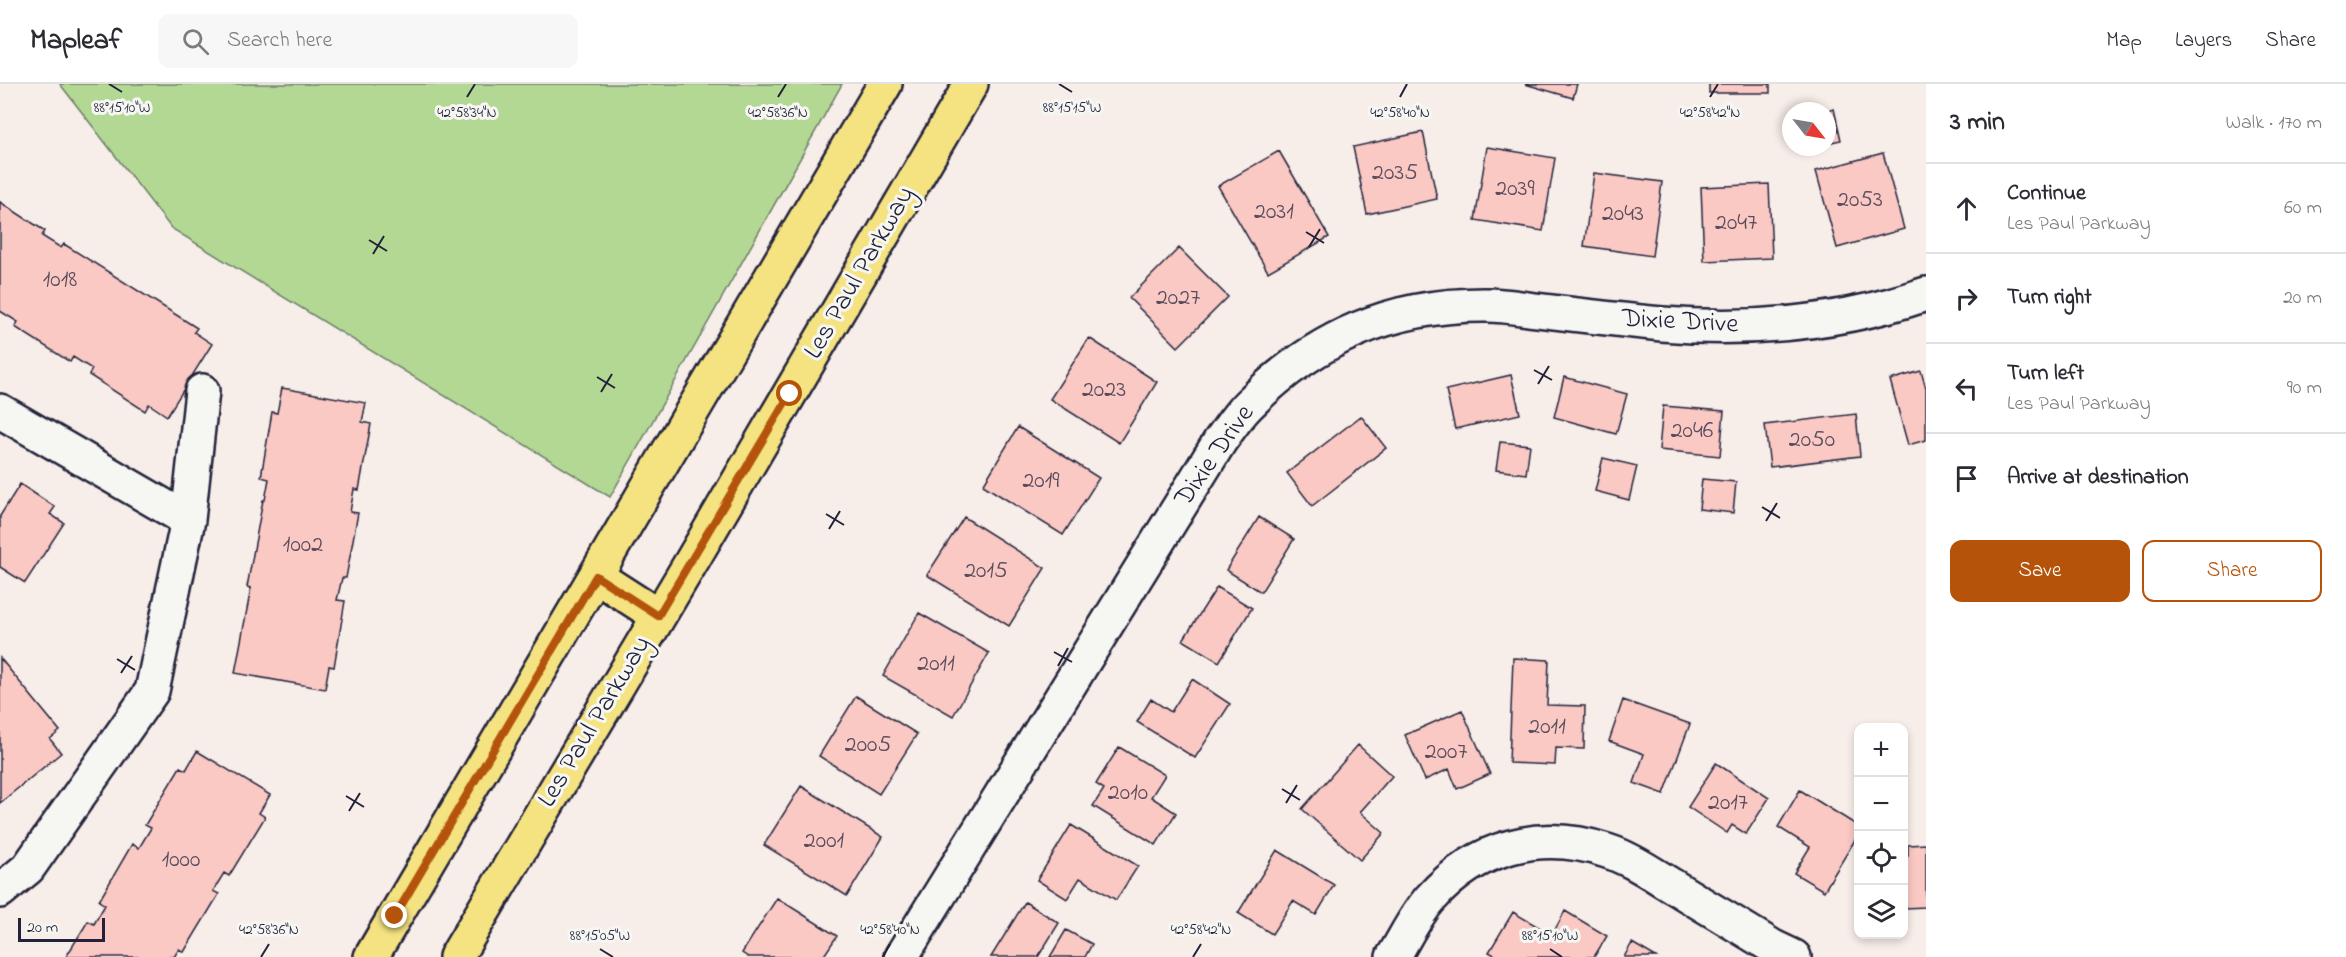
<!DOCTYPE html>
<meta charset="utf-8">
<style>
body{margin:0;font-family:"Indie Flower",sans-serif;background:#f7f7f7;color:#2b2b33}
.controls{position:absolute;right:18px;bottom:18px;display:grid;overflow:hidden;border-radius:12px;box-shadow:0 3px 9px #0003}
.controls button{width:54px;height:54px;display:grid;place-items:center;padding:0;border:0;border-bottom:2px solid #e1e1e2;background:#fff;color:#2b2b33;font:30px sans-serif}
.compass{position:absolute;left:1782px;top:18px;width:54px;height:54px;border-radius:50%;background:#fff;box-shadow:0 3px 9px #0003;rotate:121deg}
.scale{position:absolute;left:18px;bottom:15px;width:87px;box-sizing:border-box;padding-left:6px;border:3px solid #22223b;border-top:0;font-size:16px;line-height:21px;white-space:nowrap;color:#22223b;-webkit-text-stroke:4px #f6f6f2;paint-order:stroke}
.stop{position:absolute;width:18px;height:18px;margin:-14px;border:4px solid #b45309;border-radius:50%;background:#fff}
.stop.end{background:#b45309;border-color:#fff;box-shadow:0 2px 6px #0008}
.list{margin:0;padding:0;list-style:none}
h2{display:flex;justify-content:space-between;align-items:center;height:78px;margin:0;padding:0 24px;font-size:26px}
h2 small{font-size:20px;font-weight:400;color:#7c7c81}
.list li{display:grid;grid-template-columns:39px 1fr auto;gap:18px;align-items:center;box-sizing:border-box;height:90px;padding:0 24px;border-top:2px solid #e1e1e2}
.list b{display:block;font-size:22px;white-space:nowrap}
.list p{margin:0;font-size:20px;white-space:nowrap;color:#7c7c81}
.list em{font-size:20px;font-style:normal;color:#7c7c81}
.actions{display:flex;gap:12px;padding:18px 24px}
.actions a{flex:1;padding:14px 0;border:2px solid #b45309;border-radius:12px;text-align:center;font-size:21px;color:#b45309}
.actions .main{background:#b45309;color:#fff}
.icon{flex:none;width:33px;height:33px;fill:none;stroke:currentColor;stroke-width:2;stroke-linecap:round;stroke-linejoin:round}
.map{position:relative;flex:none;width:1926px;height:873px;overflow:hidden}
header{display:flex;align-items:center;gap:36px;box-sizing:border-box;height:84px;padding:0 30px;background:#fff;border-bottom:2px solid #e1e1e2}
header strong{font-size:28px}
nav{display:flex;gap:33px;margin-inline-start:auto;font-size:21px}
.search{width:420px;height:54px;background:#f7f7f7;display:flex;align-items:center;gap:15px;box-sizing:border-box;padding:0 21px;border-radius:12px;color:#7c7c81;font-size:22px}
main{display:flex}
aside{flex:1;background:#fff}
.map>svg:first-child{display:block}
</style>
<header>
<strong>Mapleaf</strong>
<div class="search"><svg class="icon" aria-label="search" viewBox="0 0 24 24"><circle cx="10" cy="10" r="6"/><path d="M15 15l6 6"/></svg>Search here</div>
<nav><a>Map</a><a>Layers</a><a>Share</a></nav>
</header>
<main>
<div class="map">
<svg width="1926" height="873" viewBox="0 0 1926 873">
<rect width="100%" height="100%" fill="#f7ede9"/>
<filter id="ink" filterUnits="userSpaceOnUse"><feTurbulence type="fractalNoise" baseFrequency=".0167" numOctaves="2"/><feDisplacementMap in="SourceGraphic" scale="12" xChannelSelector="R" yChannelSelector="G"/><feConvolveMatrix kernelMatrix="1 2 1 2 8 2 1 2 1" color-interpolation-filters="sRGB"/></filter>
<g filter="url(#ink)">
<path fill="#b3d893" stroke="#6a7d67" stroke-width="1.5" d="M60,0H842L610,413L171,144Z"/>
<path fill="#fac9c4" stroke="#22223b" stroke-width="1.5" d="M1525,0H1577L1573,14Z
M1709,0H1770V9H1709Z
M1834,25L1841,56L1827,59L1826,27Z
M1423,48L1437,115L1367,130L1353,63Z
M1487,63L1555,74L1543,147L1475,136Z
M1279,67L1329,153L1268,188L1218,102Z
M1883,69L1904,145L1837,164L1816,87Z
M1594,89L1662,98L1652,172L1584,162Z
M1769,100L1772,174L1704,177L1701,103Z
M0,118L45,147L42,152L61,164L64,160L197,244L194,248L212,260L167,332L149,320L145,327L89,291L92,285L73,273L70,278L15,243L18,238L0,227Z
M1179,164L1228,213L1178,263L1129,214Z
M1089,254L1157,298L1119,359L1050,315Z
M1921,287L1926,305V356L1908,361L1890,296Z
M1511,291L1520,330L1455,345L1446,306Z
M1564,293L1627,310L1616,350L1554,333Z
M282,304L366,319L362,338L371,340L359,406L354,405L350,428L358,429L346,494H342L337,516L345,517L334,583L329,582L325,605L235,589L251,504L247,503L263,416H265L269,395L261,393L272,328L277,329Z
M1663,322L1724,327L1720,372L1659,366Z
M1856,330L1860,372L1770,383L1765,341Z
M1361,332L1386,364L1312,422L1287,389Z
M1018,343L1099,394L1063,451L983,401Z
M1500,358L1530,361L1526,390L1496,386Z
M1603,374L1637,382L1629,416L1595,407Z
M1702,395L1736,398L1733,429L1699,425Z
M20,400L55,423L50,430L64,439L25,499L0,483V432Z
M964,433L1045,484L1009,542L927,491Z
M1259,433L1294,455L1261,508L1226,486Z
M1217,503L1252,524L1219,578L1183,556Z
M919,529L989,569L953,632L883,592Z
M0,574L60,647L50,655L61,669L0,719Z
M1513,574L1549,576L1547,621L1585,622L1584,665L1556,664L1555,681L1509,679Z
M1192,595L1230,620L1195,674L1137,638L1151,615L1171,628Z
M856,612L917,650L879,710L819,672Z
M1623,616L1690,640L1664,710L1634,699L1644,670L1609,657Z
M1462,626L1490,690L1457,705L1449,685L1425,696L1405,651Z
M1358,661L1392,692L1360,728L1384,749L1360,776L1302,725Z
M1119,663L1165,691L1151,713L1176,729L1156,761L1093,722L1104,705L1096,700Z
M197,667L270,711L259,729L265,733L229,792L224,789L213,807L219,810L184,868L179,865L174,873H66L88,837L94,840L105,821L99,817L132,760L139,764L151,744L145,741L180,683L186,686Z
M1716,679L1769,714L1746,750L1732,741L1727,749L1688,723Z
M801,702L883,753L847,812L764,761Z
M1800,706L1858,742V751L1824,807L1794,789L1810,763L1778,743Z
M1071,741L1138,782L1116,816L1080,794L1067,815L1037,796Z
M1926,760V823L1904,824V772H1908V761Z
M1277,766L1334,801L1316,831L1293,817L1272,850L1238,829Z
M777,814L837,852L823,873H748L742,869Z
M1025,818L1059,839L1038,873H991Z
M1565,827L1607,852L1594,873H1498L1489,868L1513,828L1552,851Z
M1066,846L1092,860L1085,873H1050Z
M1632,859L1656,873H1624Z"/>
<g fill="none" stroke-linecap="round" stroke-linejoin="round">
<g stroke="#22223b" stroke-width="38">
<path id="minor" d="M0,327L188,436L152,607L28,784L0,807
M188,436L202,307
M901,873L1220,357C1229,345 1237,332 1248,321C1315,254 1391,220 1487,221C1503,221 1520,224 1536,226C1578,231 1620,236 1662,240C1751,247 1842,239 1926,210
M1393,873C1405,854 1415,832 1430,815C1477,762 1540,745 1607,767C1632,775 1654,791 1676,804C1708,824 1741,843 1773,863L1794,873"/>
</g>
<g stroke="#22223b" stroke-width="38">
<path id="major" d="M596,492L658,532
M371,873L885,0
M456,873L693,475L971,0"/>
</g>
<use href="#minor" stroke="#f6f6f2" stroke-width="33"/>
<use href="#major" stroke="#f5e382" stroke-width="33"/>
</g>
</g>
<g fill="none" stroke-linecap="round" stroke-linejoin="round" filter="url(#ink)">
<path stroke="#b45309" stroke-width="8" d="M395,832L596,492L658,532L790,310"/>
</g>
<path fill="none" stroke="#22223b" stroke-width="2" d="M109,0L122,8M1059,0L1072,8M467,13L475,0M778,13L786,0M1400,13L1407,0M1710,13L1718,0M1306,148L1324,159M369,156L387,167M1309,163L1320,145M373,170L384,152M1534,286L1552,296M597,293L615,304M1538,300L1549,282M601,308L612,290M1762,423L1780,434M826,430L844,441M1766,437L1777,419M829,445L840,427M1054,568L1072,578M117,575L135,586M1058,582L1068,564M121,589L132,572M1282,705L1300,716M346,712L364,723M1286,719L1297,701M349,727L360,709M600,865L613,873M1550,865L1562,873M261,873L269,860M883,873L890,860M1193,873L1201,860"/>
<g text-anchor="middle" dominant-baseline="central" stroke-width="6" stroke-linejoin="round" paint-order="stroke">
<g font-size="24" fill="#584c5d">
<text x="1395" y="89">2035</text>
<text x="1515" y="105">2039</text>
<text x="1860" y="116">2053</text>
<text x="1274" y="128">2031</text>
<text x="1623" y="130">2043</text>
<text x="1736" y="139">2047</text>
<text x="60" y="196">1018</text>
<text x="1178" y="214">2027</text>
<text x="1104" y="306">2023</text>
<text x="1692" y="347">2046</text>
<text x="1812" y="356">2050</text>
<text x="1041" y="397">2019</text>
<text x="303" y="461">1002</text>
<text x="986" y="487">2015</text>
<text x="936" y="580">2011</text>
<text x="1547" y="643">2011</text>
<text x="868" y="661">2005</text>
<text x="1446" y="668">2007</text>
<text x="1128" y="709">2010</text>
<text x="1728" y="719">2017</text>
<text x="824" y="757">2001</text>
<text x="181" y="776">1000</text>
</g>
<g font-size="27" fill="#22223b" stroke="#f6f6f2">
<text transform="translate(860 189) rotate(-60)">Les Paul Parkway</text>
<text transform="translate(1680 238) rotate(3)">Dixie Drive</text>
<text transform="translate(1215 372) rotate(-55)">Dixie Drive</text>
<text transform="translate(595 638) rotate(-59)">Les Paul Parkway</text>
</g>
</g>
<g font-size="15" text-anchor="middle" fill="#22223b" stroke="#f6f6f2" stroke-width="6" stroke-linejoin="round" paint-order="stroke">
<text x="122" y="28">88°15'10"W</text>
<text x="1072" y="28">88°15'15"W</text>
<text x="1400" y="33">42°58'40"N</text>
<text x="467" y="33">42°58'34"N</text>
<text x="778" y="33">42°58'36"N</text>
<text x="1710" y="33">42°58'42"N</text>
<text x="269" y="850">42°58'36"N</text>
<text x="890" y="850">42°58'40"N</text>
<text x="1201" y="850">42°58'42"N</text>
<text x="600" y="856">88°15'05"W</text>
<text x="1550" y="856">88°15'10"W</text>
</g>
</svg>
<div class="controls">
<button>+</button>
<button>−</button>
<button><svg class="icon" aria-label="locate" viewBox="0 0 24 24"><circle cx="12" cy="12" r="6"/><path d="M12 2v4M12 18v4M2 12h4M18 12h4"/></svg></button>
<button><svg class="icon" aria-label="layers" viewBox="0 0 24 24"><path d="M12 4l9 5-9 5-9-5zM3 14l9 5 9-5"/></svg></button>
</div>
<svg class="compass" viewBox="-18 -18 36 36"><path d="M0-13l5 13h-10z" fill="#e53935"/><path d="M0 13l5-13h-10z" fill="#7c7c81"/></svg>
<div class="scale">20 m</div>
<div class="stop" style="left:790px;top:310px"></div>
<div class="stop end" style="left:395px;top:832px"></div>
</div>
<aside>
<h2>3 min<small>Walk · 170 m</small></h2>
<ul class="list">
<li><svg class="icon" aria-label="ahead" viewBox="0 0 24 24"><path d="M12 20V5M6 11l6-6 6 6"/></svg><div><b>Continue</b><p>Les Paul Parkway</p></div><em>60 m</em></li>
<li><svg class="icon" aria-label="right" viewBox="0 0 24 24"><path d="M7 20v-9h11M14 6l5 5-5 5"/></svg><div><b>Turn right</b></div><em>20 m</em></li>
<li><svg class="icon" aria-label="left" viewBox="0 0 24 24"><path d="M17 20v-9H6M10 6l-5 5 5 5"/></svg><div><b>Turn left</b><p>Les Paul Parkway</p></div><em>90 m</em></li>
<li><svg class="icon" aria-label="arrive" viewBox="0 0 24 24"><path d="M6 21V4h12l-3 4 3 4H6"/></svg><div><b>Arrive at destination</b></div></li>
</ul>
<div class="actions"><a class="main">Save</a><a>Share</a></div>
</aside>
</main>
